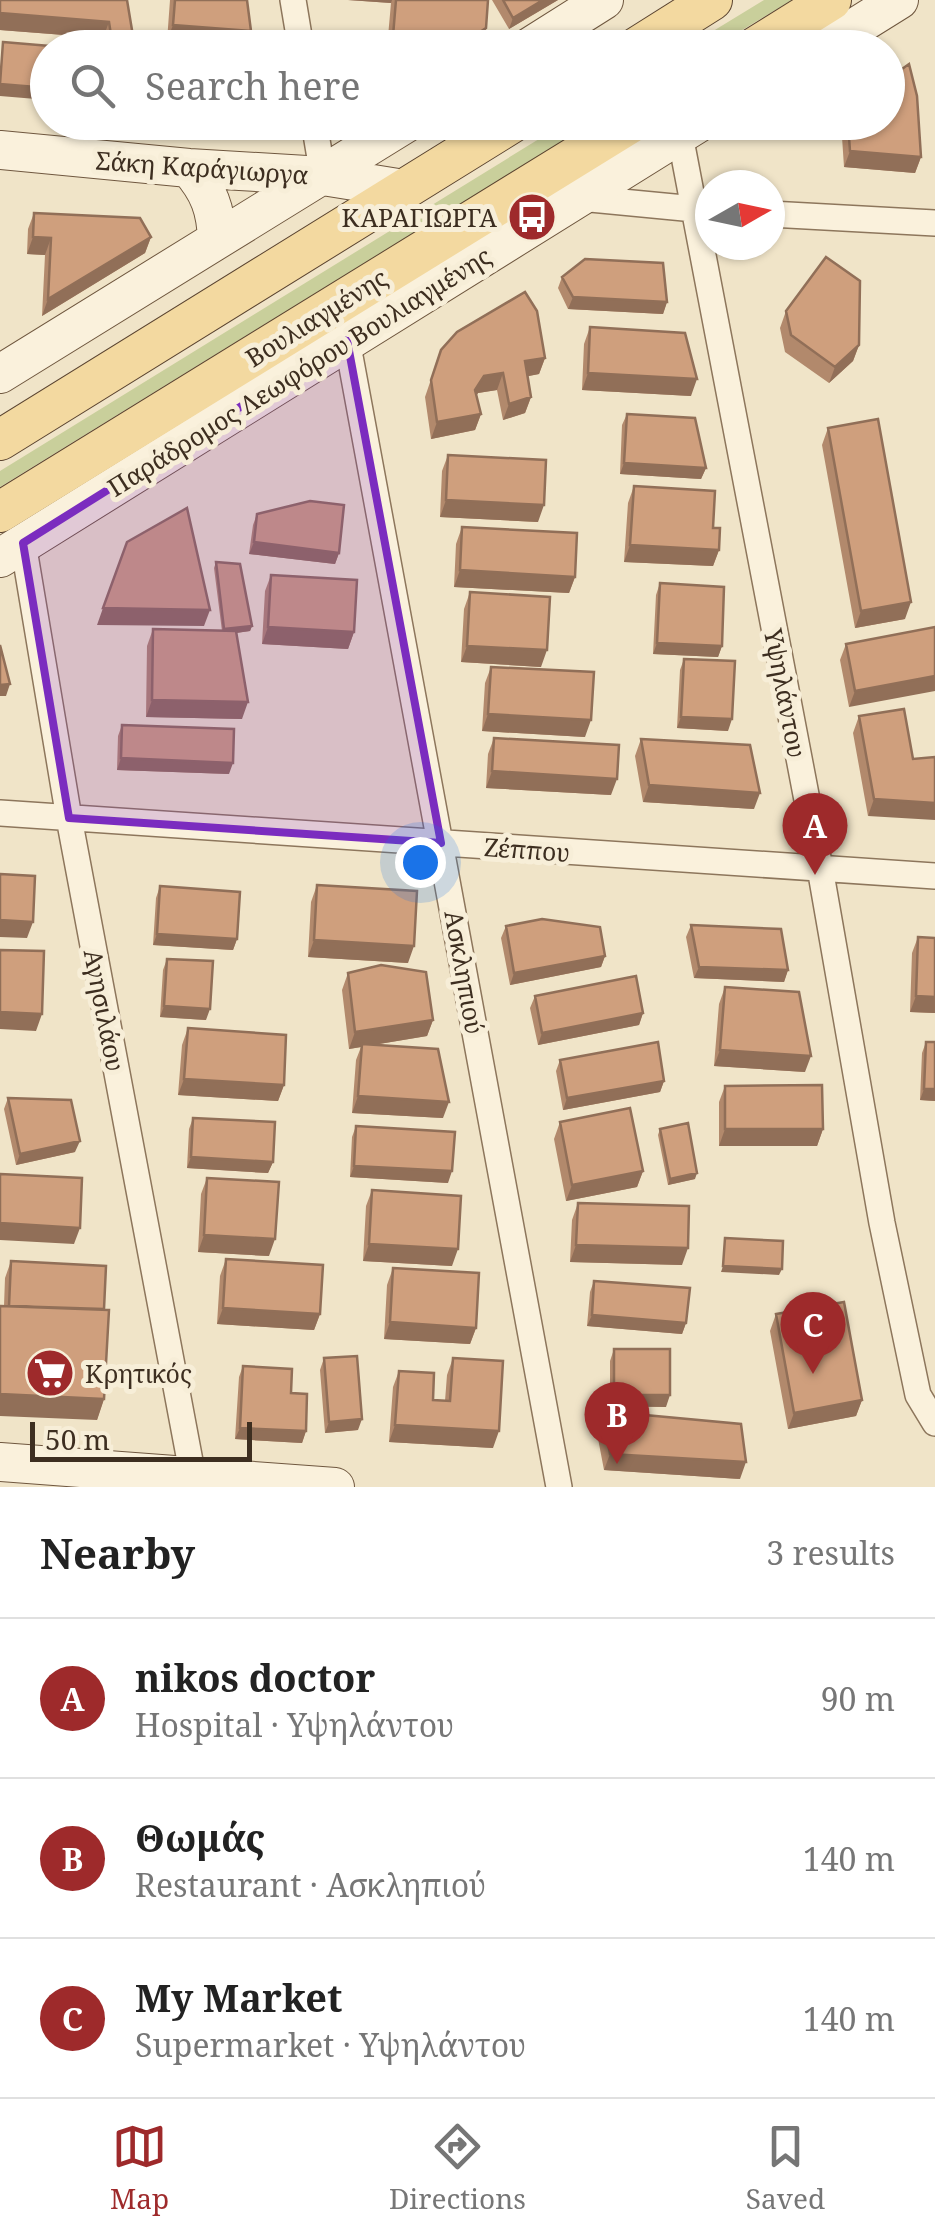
<!DOCTYPE html>
<meta charset="utf-8">
<style>
body{margin:0;font-family:"Noto Serif",serif;background:#f6f6f6;color:#222}
.compass{position:absolute;left:695px;top:170px;width:90px;height:90px;border-radius:50%;background:#fff;box-shadow:0 2px 8px #0004;rotate:81deg}
.scale{position:absolute;left:30px;bottom:25px;width:222px;box-sizing:border-box;padding-left:10px;border:5px solid #3d2e20;border-top:0;font-size:28px;line-height:35px;white-space:nowrap;color:#3d2e20;-webkit-text-stroke:8px #f7eed8;paint-order:stroke}
.you{position:absolute;left:420px;top:862px;width:35px;height:35px;margin:-25px;border:8px solid #fff;border-radius:50%;background:#1a73e8;box-shadow:0 0 0 15px #1a73e833}
.badge{display:grid;place-items:center;width:65px;height:65px;border-radius:50%;background:#9e2a2b;color:#fff;font-size:32px;font-weight:700}
.pin{position:absolute;translate:-50% -82px;filter:drop-shadow(0 2px 5px #0008)}
.pin::after{content:'';position:absolute;top:52px;width:35px;height:30px;background:inherit;clip-path:polygon(0 0,100% 0,50% 100%)}
.list{margin:0;padding:0;list-style:none}
h2{display:flex;justify-content:space-between;align-items:center;height:130px;margin:0;padding:0 40px;font-size:42px}
h2 small{font-size:32px;font-weight:400;color:#767676}
.list li{display:grid;grid-template-columns:65px 1fr auto;gap:30px;align-items:center;box-sizing:border-box;height:160px;padding:0 40px;border-top:2px solid #e0e0e0}
.list b{display:block;font-size:38px;white-space:nowrap}
.list p{margin:0;font-size:32px;white-space:nowrap;color:#767676}
.list em{font-size:32px;font-style:normal;color:#767676}
.icon{flex:none;width:55px;height:55px;fill:none;stroke:currentColor;stroke-width:2;stroke-linecap:round;stroke-linejoin:round}
.map{position:relative;flex:none;width:935px;height:1487px;overflow:hidden}
.search{position:absolute;background:#fff;box-shadow:0 2px 8px #0004;left:30px;right:30px;top:30px;height:110px;display:flex;align-items:center;gap:25px;box-sizing:border-box;padding:0 35px;border-radius:55px;color:#767676;font-size:38px}
.sheet{height:610px;background:#fff}
nav{display:flex;justify-content:space-around;align-items:center;box-sizing:border-box;height:140px;border-top:2px solid #e0e0e0;background:#fff;font-size:28px;color:#767676}
nav a{display:grid;justify-items:center;gap:5px}
nav .on{color:#9e2a2b}
.map>svg:first-child{display:block}
</style>
<div class="map">
<svg width="935" height="1487" viewBox="0 0 935 1487">
<rect width="100%" height="100%" fill="#f0e4c8"/>
<path fill="#c9cf9b" d="M764,0H792L714,47H687Z
M565,123H592L0,487V471Z"/>
<g fill="none" stroke-linecap="round" stroke-linejoin="round">
<g stroke="#8d765c" stroke-width="28">
<path id="street" d="M293,0L301,48
M314,122L323,176
M680,135L820,868L882,1223L918,1395L935,1423
M580,198L705,210
M770,214L935,223
M347,340L559,1487
M23,543L69,818L193,1477
M0,813L935,876"/>
</g>
<g stroke="#6f573f" stroke-width="40">
<path id="secondary" d="M528,48L604,0
M822,48L899,0
M0,150L189,168L323,176L404,189
M189,168C209,191 216,209 217,240
M0,374L408,122
M0,558L700,122
M0,1462L335,1487"/>
</g>
<g stroke="#5b4430" stroke-width="42">
<path id="primary" d="M636,48L712,0
M754,48L831,0
M0,440L513,122
M0,512L632,122"/>
</g>
<use href="#street" stroke="#faf1dc" stroke-width="25"/>
<use href="#secondary" stroke="#faf1dc" stroke-width="38"/>
<use href="#primary" stroke="#f3d9a0" stroke-width="40"/>
</g>
<path fill="#b2896c" d="M127,0L135,48H105L103,38L0,30Z
M170,0H247L251,31L245,48L167,41Z
M348,0H488L486,28L480,44L475,48H387L391,3Z
M492,0H558L509,29Z
M841,122H888L921,157L915,173L844,167Z
M34,213L151,237L145,253L42,316L45,255L27,254L28,229Z
M562,277L667,302L663,314L568,309L558,288Z
M786,311L859,345L853,361L829,383L785,352L780,328Z
M590,327L691,396L582,390L584,344Z
M441,350L545,358L539,374L528,376L531,397L525,413L503,420L497,390L478,393L476,396L481,414L475,430L431,439L425,397Z
M627,414L706,468L701,479L620,474L622,425Z
M828,428L905,619L855,628L822,445Z
M448,455L538,522L440,517L442,471Z
M634,486L719,550L713,566L624,562L628,503Z
M257,514L339,553L335,564L249,554L253,525Z
M462,527L575,577L569,593L454,587L456,544Z
M216,562L252,626L250,631L236,633L242,719L146,717L147,646L153,629L222,631L214,568Z
M271,575L354,632L348,649L262,644L265,591Z
M660,583L722,646L718,657L653,654L656,595Z
M470,592L541,667L461,662L464,609Z
M935,627L849,707L840,660L846,644Z
M684,659L728,731L677,728L680,670Z
M491,667L585,737L482,731L485,683Z
M859,716L913,759L868,816L853,733Z
M122,725L229,774L117,770L118,736Z
M494,738L611,795L486,788L488,754Z
M641,739L754,809L643,802L635,756Z
M317,885L408,963L308,957L311,902Z
M160,886L237,939L233,950L153,945L156,898Z
M691,925L788,970L784,982L694,978L686,937Z
M506,926L605,956L601,967L510,985L501,938Z
M918,937L935,1013L910,1012L912,953Z
M167,959L206,1020L160,1017L163,970Z
M348,973L433,1020L427,1036L373,1045L443,1118L352,1113L356,1060L361,1047L349,1049L342,990Z
M725,987L805,1072L714,1066L719,1004Z
M535,996L643,1013L639,1025L538,1045L530,1008Z
M188,1028L284,1085L278,1101L178,1095L182,1045Z
M926,1042H935V1101L920,1100L922,1053Z
M560,1060L664,1081L660,1092L563,1110L556,1071Z
M725,1086L823,1129L817,1146H719V1102Z
M8,1098L75,1152L16,1165L4,1109Z
M193,1118L273,1162L268,1173L187,1168L189,1129Z
M560,1122L643,1171L637,1187L566,1201L554,1139Z
M356,1126L448,1183L350,1177L352,1137Z
M660,1129L695,1179L668,1185L658,1135Z
M207,1178L269,1256L198,1252L201,1194Z
M372,1190L452,1266L363,1261L366,1206Z
M578,1203L682,1265L570,1262L572,1220Z
M226,1259L320,1314L314,1330L217,1324L220,1276Z
M11,1261L104,1309V1399L97,1420L4,1306L5,1278Z
M393,1268L476,1328L470,1344L384,1339L387,1285Z
M594,1281L686,1323L682,1334L587,1326L590,1292Z
M776,1314L862,1400L856,1416L788,1429L770,1331Z
M614,1349L666,1407L610,1406V1361Z
M324,1358L358,1430L325,1433L320,1370Z
M453,1358L493,1448L389,1442L393,1387L399,1371L433,1400L445,1401L447,1375Z
M243,1366L291,1393L306,1431L302,1443L235,1439L239,1377Z
M602,1411L740,1479L604,1470L596,1428Z"/>
<path fill="#916f58" d="M348,0H392L391,3Z
M543,0H558L509,29L513,18Z
M0,13L109,22L103,38L0,30Z
M173,25L251,31L245,48L167,41Z
M486,28L480,44L475,48H455Z
M0,84L48,88V100L0,96Z
M850,151L921,157L915,173L844,167Z
M33,237L51,238L45,255L27,254Z
M151,237L145,253L42,316L48,299Z
M573,297L667,302L663,314L568,309Z
M859,345L853,361L829,383L835,367Z
M545,358L539,374L519,378L525,361Z
M503,373L497,390L478,393L469,407L475,390L484,376Z
M588,373L697,379L691,396L582,390Z
M531,397L525,413L503,420L509,404Z
M481,414L475,430L431,439L437,422Z
M624,463L706,468L701,479L620,474Z
M446,500L544,505L538,522L440,517Z
M254,542L339,553L335,564L249,554Z
M630,545L719,550L713,566L624,562Z
M460,570L575,577L569,593L454,587Z
M911,602L905,619L855,628L861,611Z
M103,608L210,610L204,626L97,625Z
M252,626L250,631L222,635L224,629Z
M268,627L354,632L348,649L262,644Z
M657,643L722,646L718,657L653,654Z
M467,646L547,650L541,667L461,662Z
M935,676V691L849,707L855,691Z
M10,684L6,696H0V685Z
M152,700L248,702L242,719L146,717Z
M488,714L591,720L585,737L482,731Z
M681,717L732,719L728,731L677,728Z
M121,758L233,763L229,774L117,770Z
M492,771L617,779L611,795L486,788Z
M649,785L760,793L754,809L643,802Z
M874,799L935,803V820L868,816Z
M0,920L33,922L27,938L0,937Z
M157,934L237,939L233,950L153,945Z
M314,940L414,946L408,963L308,957Z
M605,956L601,967L510,985L514,973Z
M699,967L788,970L784,982L694,978Z
M916,996L935,997V1013L910,1012Z
M164,1006L210,1009L206,1020L160,1017Z
M0,1012L42,1014L36,1031L0,1029Z
M643,1013L639,1025L538,1045L542,1033Z
M433,1020L427,1036L349,1049L355,1032Z
M720,1050L811,1056L805,1072L714,1066Z
M184,1079L284,1085L278,1101L178,1095Z
M664,1081L660,1092L563,1110L567,1098Z
M924,1089H935V1101L920,1100Z
M358,1096L449,1102L443,1118L352,1113Z
M725,1129H823L817,1146H719Z
M80,1141L75,1152L16,1165L20,1154Z
M191,1157L273,1162L268,1173L187,1168Z
M354,1166L452,1171L448,1183L350,1177Z
M643,1171L637,1187L566,1201L572,1185Z
M697,1173L695,1179L668,1185L670,1179Z
M0,1223L80,1228L74,1244L0,1240Z
M204,1235L275,1239L269,1256L198,1252Z
M369,1244L458,1249L452,1266L363,1261Z
M576,1245L688,1248L682,1265L570,1262Z
M723,1266L782,1269L779,1275L721,1272Z
M223,1308L320,1314L314,1330L217,1324Z
M592,1315L686,1323L682,1334L587,1326Z
M390,1322L476,1328L470,1344L384,1339Z
M0,1394L104,1399L97,1420L0,1416Z
M614,1395H670L666,1407L610,1406Z
M862,1400L856,1416L788,1429L794,1413Z
M362,1419L358,1430L325,1433L329,1422Z
M395,1425L499,1431L493,1448L389,1442Z
M240,1428L306,1431L302,1443L235,1439Z
M610,1454L746,1462L740,1479L604,1470Z"/>
<path fill="#cf9f7d" stroke="#916f58" stroke-width="2.5" d="M0,0H127L135,48H113L109,22L0,13Z
M175,0H247L251,31L173,25Z
M396,0H488L486,28L455,48H392Z
M503,0H543L513,18Z
M3,42L62,47L48,48V88L0,84Z
M162,44L204,48H161Z
M909,64L917,96L921,157L850,151L848,122H888V79Z
M34,213L140,218L151,237L48,299L51,238L33,237Z
M826,257L860,281L859,345L835,367L791,335L786,311Z
M585,259L663,263L667,302L573,297L562,277Z
M525,292L537,311L545,358L525,361L531,397L509,404L503,373L484,376L475,390L481,414L437,422L431,380L441,350L457,332Z
M590,327L685,333L697,379L588,373Z
M627,414L695,418L706,468L624,463Z
M878,419L911,602L861,611L828,428Z
M448,455L546,460L544,505L446,500Z
M634,486L715,491L713,528H720L719,550L630,545Z
M310,501L344,505L339,553L254,542L257,514Z
M187,508L210,610L103,608L127,542Z
M462,527L577,533L575,577L460,570Z
M216,562L240,564L252,626L224,629Z
M271,575L357,580L354,632L268,627Z
M660,583L724,587L722,646L657,643Z
M470,592L550,597L547,650L467,646Z
M935,627V676L855,691L846,644Z
M153,629L236,631L248,702L152,700Z
M0,645L10,684L0,685Z
M684,659L735,661L732,719L681,717Z
M491,667L594,672L591,720L488,714Z
M904,709L913,759L935,757V803L874,799L859,716Z
M122,725L234,729L233,763L121,758Z
M494,738L619,745L617,779L492,771Z
M641,739L750,745L760,793L649,785Z
M0,874L35,876L33,922L0,920Z
M317,885L417,891L414,946L314,940Z
M160,886L240,892L237,939L157,934Z
M542,919L600,927L605,956L514,973L506,926Z
M691,925L781,929L788,970L699,967Z
M918,937L935,938V997L916,996Z
M0,950L44,951L42,1014L0,1012Z
M167,959L213,961L210,1009L164,1006Z
M381,965L426,972L433,1020L355,1032L348,973Z
M636,976L643,1013L542,1033L535,996Z
M725,987L799,992L811,1056L720,1050Z
M188,1028L286,1035L284,1085L184,1079Z
M658,1042L664,1081L567,1098L560,1060Z
M926,1042H935V1089H924Z
M362,1044L438,1049L449,1102L358,1096Z
M822,1085L823,1129H725V1086Z
M8,1098L71,1100L80,1141L20,1154Z
M630,1108L643,1171L572,1185L560,1122Z
M193,1118L275,1122L273,1162L191,1157Z
M688,1123L697,1173L670,1179L660,1129Z
M356,1126L455,1132L452,1171L354,1166Z
M0,1174L82,1178L80,1228L0,1223Z
M207,1178L279,1182L275,1239L204,1235Z
M372,1190L461,1196L458,1249L369,1244Z
M578,1203L689,1206L688,1248L576,1245Z
M725,1238L783,1241L782,1269L723,1266Z
M226,1259L323,1265L320,1314L223,1308Z
M11,1261L106,1266L104,1309L9,1306Z
M393,1268L479,1273L476,1328L390,1322Z
M594,1281L690,1288L686,1323L592,1315Z
M844,1302L862,1400L794,1413L776,1314Z
M0,1306L109,1310L104,1399L0,1394Z
M614,1349H670V1395H614Z
M357,1356L362,1419L329,1422L324,1358Z
M453,1358L503,1361L499,1431L395,1425L399,1371L434,1373L433,1400L450,1401Z
M243,1366L292,1369L291,1393L307,1394L306,1431L240,1428Z
M602,1411L741,1424L746,1462L610,1454Z"/>
<path fill="#7b2cbf" fill-opacity="0.2" stroke="#7b2cbf" stroke-width="8" stroke-linejoin="round" d="M347,340L441,843L69,818L23,543Z"/>
<defs>
<g id="bus-disc" transform="scale(2.5)"><circle r="9.5" fill="#9e2a2b" stroke="#f7eed8"/><path d="M-5-6H5V4H4V6H2V4H-2V6H-4V4H-5ZM-3.5-4V0h7V-4ZM-3.5 1.2v1.5H-2V1.2ZM2 1.2v1.5H3.5V1.2Z" fill="#fff"/></g>
<g id="supermarket-disc" transform="scale(2.5)"><circle r="9.5" fill="#9e2a2b" stroke="#f7eed8"/><path d="M-6-5.5h2.5l.6 2H6L4.5 2H-2.5L-4.4-4H-6ZM-1.5 3.2a1.3 1.3 0 1 0 .1 0ZM3 3.2a1.3 1.3 0 1 0 .1 0Z" fill="#fff"/></g>
</defs>
<g fill-rule="evenodd">
<use href="#bus-disc" x="532" y="217"/>
<use href="#supermarket-disc" x="50" y="1373"/>
</g>
<g text-anchor="middle" dominant-baseline="central" stroke-width="10" stroke-linejoin="round" paint-order="stroke">
<g font-size="25" fill="#3d2e20" stroke="#f7eed8">
<text transform="translate(202 167) rotate(4)">Σάκη Καράγιωργα</text>
<text transform="translate(316 317) rotate(-32)">Βουλιαγμένης</text>
<text transform="translate(299 371) rotate(-32)">Παράδρομος Λεωφόρου Βουλιαγμένης</text>
<text transform="translate(786 693) rotate(79)">Υψηλάντου</text>
<text transform="translate(527 849) rotate(4)">Ζέππου</text>
<text transform="translate(465 972) rotate(80)">Ασκληπιού</text>
<text transform="translate(105 1010) rotate(79)">Αγησιλάου</text>
</g>
<g font-size="25" fill="#3d2e20" stroke="#f7eed8" text-anchor="end">
<text x="497" y="217">ΚΑΡΑΓΙΩΡΓΑ</text>
<text x="85" y="1373" text-anchor="start">Κρητικός</text>
</g>
</g>
</svg>
<svg class="compass" viewBox="-18 -18 36 36"><path d="M0-13l5 13h-10z" fill="#e53935"/><path d="M0 13l5-13h-10z" fill="#767676"/></svg>
<div class="scale">50 m</div>
<div class="you"></div>
<div class="pin badge" style="left:815px;top:875px">A</div>
<div class="pin badge" style="left:617px;top:1464px">B</div>
<div class="pin badge" style="left:813px;top:1374px">C</div>
<div class="search"><svg class="icon" aria-label="search" viewBox="0 0 24 24"><circle cx="10" cy="10" r="6"/><path d="M15 15l6 6"/></svg>Search here</div>
</div>
<section class="sheet">
<h2>Nearby<small>3 results</small></h2>
<ul class="list">
<li><span class="badge">A</span><div><b>nikos doctor</b><p>Hospital · Υψηλάντου</p></div><em>90 m</em></li>
<li><span class="badge">B</span><div><b>Θωμάς</b><p>Restaurant · Ασκληπιού</p></div><em>140 m</em></li>
<li><span class="badge">C</span><div><b>My Market</b><p>Supermarket · Υψηλάντου</p></div><em>140 m</em></li>
</ul>
</section>
<nav>
<a class="on"><svg class="icon" aria-label="map" viewBox="0 0 24 24"><path d="M3 6l6-2 6 2 6-2v14l-6 2-6-2-6 2zM9 4v14M15 6v14"/></svg>Map</a>
<a><svg class="icon" aria-label="directions" viewBox="0 0 24 24"><path d="M12 3l9 9-9 9-9-9zM9 14v-3h6M13 9l2 2-2 2"/></svg>Directions</a>
<a><svg class="icon" aria-label="saved" viewBox="0 0 24 24"><path d="M7 4h10v16l-5-4-5 4z"/></svg>Saved</a>
</nav>
